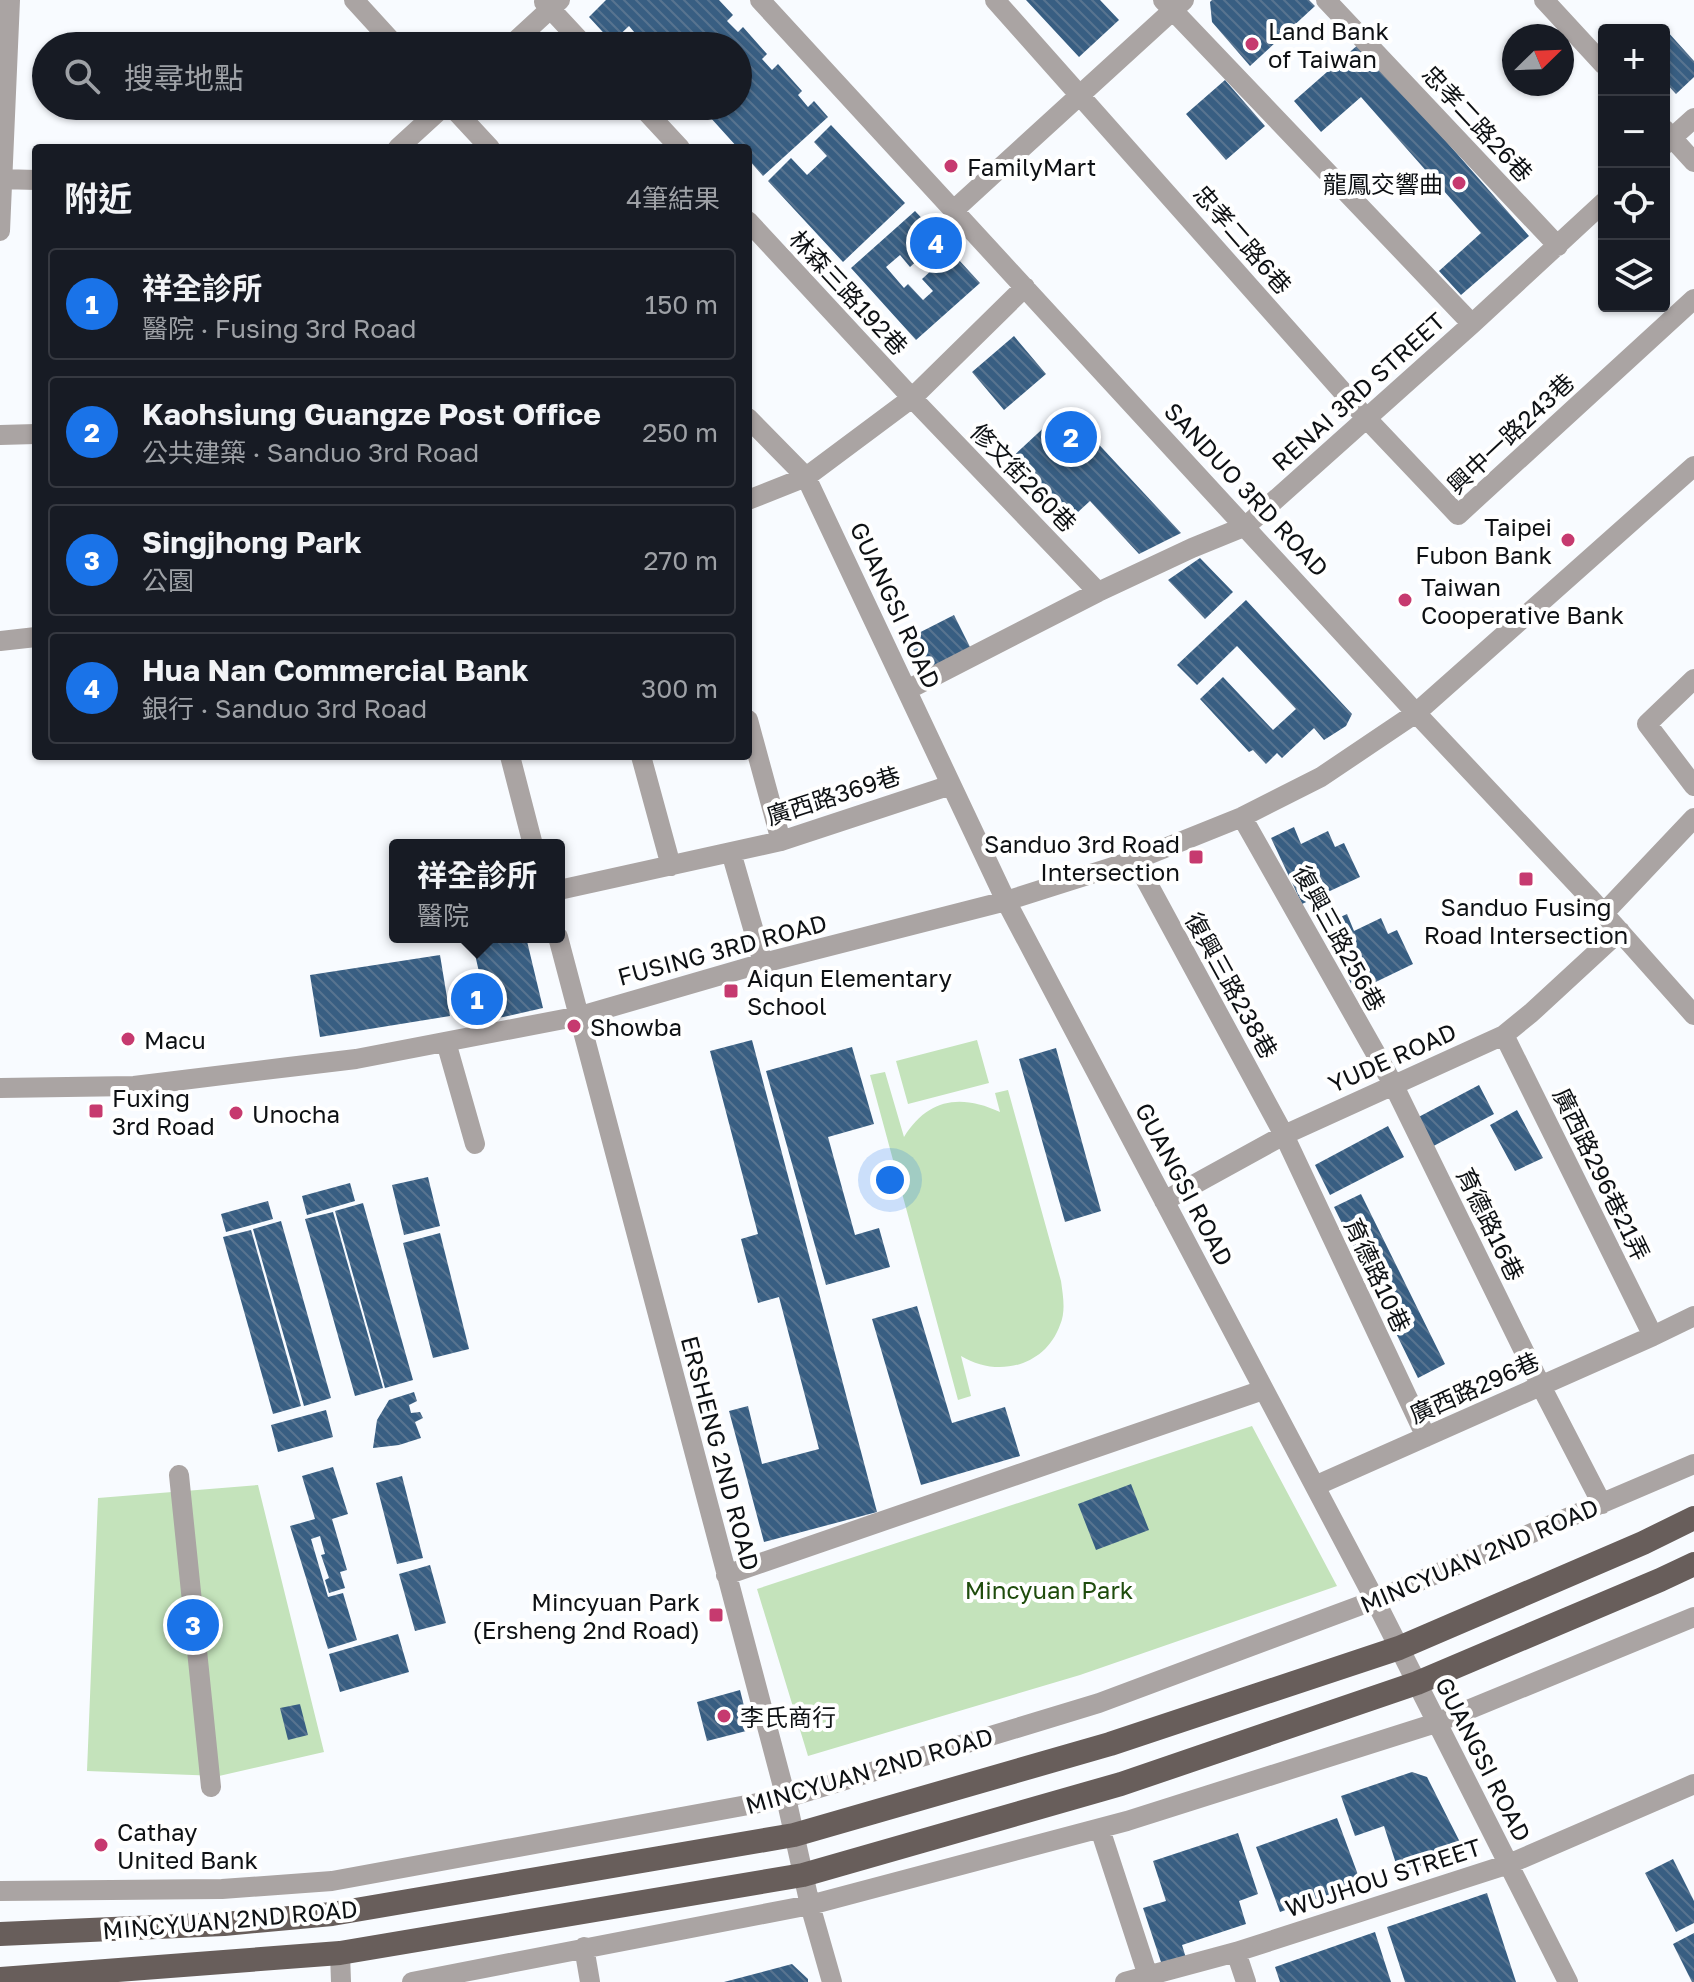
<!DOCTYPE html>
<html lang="zh-TW">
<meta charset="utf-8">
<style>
body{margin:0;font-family:"Golos Text","Noto Sans TC",sans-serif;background:#20242c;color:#f1f3f6}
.controls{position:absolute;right:24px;top:24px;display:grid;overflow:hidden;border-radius:8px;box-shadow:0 2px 6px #0004}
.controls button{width:72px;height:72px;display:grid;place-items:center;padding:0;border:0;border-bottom:2px solid #363941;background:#171b24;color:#f1f3f6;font:40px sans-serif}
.compass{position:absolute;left:1502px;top:24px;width:72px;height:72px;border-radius:50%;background:#171b24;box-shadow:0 2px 6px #0004;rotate:67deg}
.you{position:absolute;left:890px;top:1180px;width:28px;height:28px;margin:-20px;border:6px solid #fff;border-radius:50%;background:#1a73e8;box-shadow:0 0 0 12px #1a73e833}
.badge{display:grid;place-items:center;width:52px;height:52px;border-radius:50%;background:#1a73e8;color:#fff;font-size:26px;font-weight:700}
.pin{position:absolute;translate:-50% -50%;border:4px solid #fff;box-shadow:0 2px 8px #0006}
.popup{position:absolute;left:389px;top:839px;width:176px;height:104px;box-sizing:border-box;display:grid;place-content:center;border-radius:8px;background:#171b24;filter:drop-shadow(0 2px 6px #0005);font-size:26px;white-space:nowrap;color:#9ea1a6}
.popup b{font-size:30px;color:#f1f3f6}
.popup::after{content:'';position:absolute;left:50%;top:100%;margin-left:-16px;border:16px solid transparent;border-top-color:#171b24}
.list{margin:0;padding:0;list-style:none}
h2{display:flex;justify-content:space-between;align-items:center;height:104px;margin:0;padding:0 32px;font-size:34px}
h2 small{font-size:26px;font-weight:400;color:#9ea1a6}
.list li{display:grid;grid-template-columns:52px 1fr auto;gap:24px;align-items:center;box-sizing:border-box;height:112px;margin:0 16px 16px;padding:0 16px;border:2px solid #363941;border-radius:8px}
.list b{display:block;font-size:30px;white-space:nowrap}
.list p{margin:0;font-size:26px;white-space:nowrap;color:#9ea1a6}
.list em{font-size:26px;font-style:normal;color:#9ea1a6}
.icon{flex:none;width:44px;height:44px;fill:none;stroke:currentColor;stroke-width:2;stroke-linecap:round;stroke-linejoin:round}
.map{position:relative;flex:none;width:1694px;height:1982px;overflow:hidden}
.search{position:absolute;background:#171b24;box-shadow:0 2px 6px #0004;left:32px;top:32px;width:720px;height:88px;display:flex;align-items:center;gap:20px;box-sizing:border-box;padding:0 28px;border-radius:44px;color:#9ea1a6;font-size:30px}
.panel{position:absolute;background:#171b24;box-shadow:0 2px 6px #0004;left:32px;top:144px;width:720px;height:616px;border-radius:8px}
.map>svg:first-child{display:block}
</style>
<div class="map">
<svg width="1694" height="1982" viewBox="0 0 1694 1982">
<defs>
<pattern id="building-back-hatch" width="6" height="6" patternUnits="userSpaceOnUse" patternTransform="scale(2)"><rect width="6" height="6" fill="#385e82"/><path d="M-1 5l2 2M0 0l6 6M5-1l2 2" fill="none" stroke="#587490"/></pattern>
</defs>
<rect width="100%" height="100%" fill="#f8fbff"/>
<path fill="#c4e3bb" d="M977,1040L989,1083L908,1104L896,1061Z
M885,1072L904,1137C928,1098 961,1094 1000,1112L995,1093L1008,1090L1061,1281C1063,1296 1066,1311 1060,1325C1045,1367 997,1378 961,1356L971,1396L958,1400L870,1075Z
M1252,1426L1337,1586L1080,1675L808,1756L757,1589Z
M258,1485L324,1752L219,1776L87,1771L98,1498Z"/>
<path fill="url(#building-back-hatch)" d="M606,0H719L733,15L727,21L738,32L743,27L767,54L762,59L772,70L778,64L802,91L798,95L808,107L814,101L828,117L763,176L748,159V148H738L700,106H738V46H646L629,26L612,42L589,17Z
M1026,0H1100L1119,20L1079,57Z
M1212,0H1309L1315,6L1250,66L1212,22L1210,2Z
M1667,31L1694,61V77L1676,94L1664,81V34Z
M1360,43L1529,236L1461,295L1439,271L1481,233L1361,97L1321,132L1294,101Z
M1225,80L1265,126L1226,160L1186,114Z
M831,125L905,203L843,262L768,181L791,158L807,175L827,156L814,142Z
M915,211L933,230L925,237L933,246L910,267L900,255L886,267L904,288L908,284L923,300L933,291L922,279L945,258L952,265L958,259L980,283L916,340L851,268Z
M1014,336L1046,374L1004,410L972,372Z
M1065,408L1181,533L1139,554L1090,501L1065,524L1007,462Z
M1200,558L1233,592L1205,619L1168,580Z
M1246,600L1352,714L1346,726L1324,740L1314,728L1282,758L1277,753L1266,764L1253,750L1249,752L1200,699L1223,677L1273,730L1296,709L1237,646L1197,685L1177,665Z
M954,615L972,651L921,677L903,641Z
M1294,827L1301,844L1328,831L1335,847L1344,843L1360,877L1302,904L1271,838Z
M1347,914L1354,931L1381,918L1388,934L1397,930L1413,964L1355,992L1323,925Z
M471,937H526L543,1008L490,1020Z
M440,955L450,1016L320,1037L310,975Z
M752,1040L877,1512L764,1542L729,1411L748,1406L762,1464L819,1449L779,1297L758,1303L741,1239L758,1234L710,1051Z
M852,1047L874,1124L828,1137L855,1235L879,1228L890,1267L826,1285L766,1071Z
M1056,1048L1101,1211L1065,1222L1019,1059Z
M1479,1085L1494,1114L1426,1150L1411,1121Z
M1517,1110L1543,1158L1515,1171L1490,1125Z
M1388,1126L1404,1157L1330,1195L1315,1165Z
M428,1177L440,1226L404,1235L392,1185Z
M350,1183L355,1201L307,1215L302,1196Z
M1361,1194L1445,1364L1418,1378L1334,1207Z
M268,1201L273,1219L226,1232L221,1214Z
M363,1203L413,1380L385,1388L335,1211Z
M333,1212L383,1388L355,1396L305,1219Z
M281,1221L331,1398L304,1406L253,1229Z
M251,1230L301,1406L273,1414L223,1237Z
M440,1233L469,1349L433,1358L403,1243Z
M917,1306L952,1423L1005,1407L1020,1456L921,1485L872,1319Z
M414,1392L417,1401L409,1405L411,1413L420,1412L423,1418L415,1422L421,1438L399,1445L373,1448L377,1420L389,1400Z
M326,1410L333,1437L278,1452L271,1425Z
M333,1467L348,1514L332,1519L347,1570L340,1572L345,1588L329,1593L325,1580L329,1578L321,1555L325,1554L320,1536L311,1539L328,1597L343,1593L357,1640L328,1649L290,1526L315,1519L302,1476Z
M402,1476L423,1558L397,1564L376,1483Z
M1131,1484L1149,1530L1096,1550L1078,1504Z
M430,1565L446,1623L415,1631L399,1574Z
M398,1634L409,1672L340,1692L329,1654Z
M740,1690L750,1730L707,1741L697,1702Z
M300,1704L308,1735L288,1740L280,1708Z
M1412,1772L1427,1777L1465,1852L1399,1873L1384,1826L1355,1836L1341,1796Z
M1337,1818L1361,1883L1280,1912L1256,1847Z
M1238,1833L1258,1894L1239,1901L1246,1924L1182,1945L1186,1958L1162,1965L1143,1908L1166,1901L1153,1861Z
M1673,1859L1694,1901V1923L1676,1932L1645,1873Z
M1487,1893L1516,1982H1405L1387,1927Z
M1375,1932L1391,1982H1280L1275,1967Z
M1694,1933V1982H1692L1673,1944Z
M792,1964L808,1979V1982H724Z"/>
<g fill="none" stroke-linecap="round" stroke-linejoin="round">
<path stroke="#aaa4a3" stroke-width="20" d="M354,0L396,46
M760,0L1416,713L1589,897L1694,1015
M995,0L1367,419L1458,515L1694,299
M1163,0L1472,324
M1326,0L1558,246
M1544,0L1604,65
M544,2L585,46
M510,46L560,0
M451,106L490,148
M641,106L680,148
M1664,129L1694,162
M1664,145L1694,118
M398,148L444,106
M0,179L36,180
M954,210L1184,0
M748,221L912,398L1098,592
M0,231L10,0
M748,418L806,477L1006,901L1375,1600L1568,1982
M0,435L36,434
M748,500L806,477L912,398L1025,287
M0,641L36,637
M1694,679L1647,724L1694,786
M907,690L1098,592L1192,548L1246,526L1472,324L1604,202
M748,720L781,841
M510,756L533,845
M641,756L671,866
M1242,817L1393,1084L1541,1386L1602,1504
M731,852L763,963
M1135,860L1284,1135L1426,1437
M559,890L781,841L951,785
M1604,913L1694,818
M558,937L786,1798L810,1905L832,1982
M1504,1035L1653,1336
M446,1042L475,1144
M0,1088L134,1086L289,1067L356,1059L580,1016L763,963L1006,901L1135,860L1242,817L1321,777L1416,713L1694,466
M1164,1201L1284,1135L1504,1035L1531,1013L1620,931
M179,1475L211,1787
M1315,1486L1653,1336L1694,1316
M726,1575L1263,1390
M1100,1829L1150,1982
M0,1891L222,1889L332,1881L786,1798L1099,1703L1375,1600L1694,1464
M584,1947L590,1982
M1236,1952L1246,1982
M340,1953L341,1982
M412,1982L810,1905L1127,1821L1436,1723L1694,1617
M1125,1982L1236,1952L1509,1864L1694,1784"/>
<path stroke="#685e5b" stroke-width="24" d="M0,1934L224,1924L332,1914L794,1835L1110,1744L1399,1648L1643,1543L1694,1518
M0,1979L340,1953L803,1875L1121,1784L1417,1683L1660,1580L1694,1564"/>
</g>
<g fill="#c63a6f" stroke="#fff" stroke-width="3">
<circle cx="1252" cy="44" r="8"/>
<circle cx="951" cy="166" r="8"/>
<circle cx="1459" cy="183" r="8"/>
<circle cx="1568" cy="540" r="8"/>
<circle cx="1405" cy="600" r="8"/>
<rect x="1188" y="849" width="16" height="16" rx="4"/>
<rect x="1518" y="871" width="16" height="16" rx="4"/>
<rect x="723" y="983" width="16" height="16" rx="4"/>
<circle cx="574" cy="1026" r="8"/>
<circle cx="128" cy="1039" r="8"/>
<rect x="88" y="1103" width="16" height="16" rx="4"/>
<circle cx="236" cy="1113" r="8"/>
<rect x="708" y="1607" width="16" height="16" rx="4"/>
<circle cx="724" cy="1716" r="8"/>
<circle cx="101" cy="1845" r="8"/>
</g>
<g text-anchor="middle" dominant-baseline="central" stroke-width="8" stroke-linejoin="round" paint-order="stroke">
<g font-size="24" fill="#0e1114" stroke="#fff" text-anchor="start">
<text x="1268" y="30">Land Bank<tspan x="1268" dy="28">of Taiwan</tspan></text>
<text x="967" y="166">FamilyMart</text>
<text x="1443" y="183" text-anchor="end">龍鳳交響曲</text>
<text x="1552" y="526" text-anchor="end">Taipei<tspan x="1552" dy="28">Fubon Bank</tspan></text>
<text x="1421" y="586">Taiwan<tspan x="1421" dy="28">Cooperative Bank</tspan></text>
<text x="1180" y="843" text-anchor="end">Sanduo 3rd Road<tspan x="1180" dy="28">Intersection</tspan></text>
<text x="1526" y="906" text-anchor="middle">Sanduo Fusing<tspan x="1526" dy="28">Road Intersection</tspan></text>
<text x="747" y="977">Aiqun Elementary<tspan x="747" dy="28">School</tspan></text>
<text x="590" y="1026">Showba</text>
<text x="144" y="1039">Macu</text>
<text x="112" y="1097">Fuxing<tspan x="112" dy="28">3rd Road</tspan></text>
<text x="252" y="1113">Unocha</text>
<text x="700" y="1601" text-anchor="end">Mincyuan Park<tspan x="700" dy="28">(Ersheng 2nd Road)</tspan></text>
<text x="740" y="1716">李氏商行</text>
<text x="117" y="1831">Cathay<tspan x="117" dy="28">United Bank</tspan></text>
</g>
<g font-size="24" fill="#0e1114" stroke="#fff">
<text transform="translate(1478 123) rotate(47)">忠孝二路26巷</text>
<text transform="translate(1243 239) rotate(49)">忠孝二路6巷</text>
<text transform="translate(849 292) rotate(47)">林森三路192巷</text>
<text transform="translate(1358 391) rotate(-42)">RENAI 3RD STREET</text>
<text transform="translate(1510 433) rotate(-43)">興中一路243巷</text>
<text transform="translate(1024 477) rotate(46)">修文街260巷</text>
<text transform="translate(1247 489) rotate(47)">SANDUO 3RD ROAD</text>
<text transform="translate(896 605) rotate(65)">GUANGSI ROAD</text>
<text transform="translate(833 795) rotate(-18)">廣西路369巷</text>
<text transform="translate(1340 938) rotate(61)">復興三路256巷</text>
<text transform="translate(722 949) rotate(-15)">FUSING 3RD ROAD</text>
<text transform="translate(1232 985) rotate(61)">復興三路238巷</text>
<text transform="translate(1392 1057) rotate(-24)">YUDE ROAD</text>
<text transform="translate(1602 1174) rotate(64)">廣西路296巷21弄</text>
<text transform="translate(1185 1184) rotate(62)">GUANGSI ROAD</text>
<text transform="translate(1491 1224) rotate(64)">育德路16巷</text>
<text transform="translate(1378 1275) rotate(65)">育德路10巷</text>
<text transform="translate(1474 1387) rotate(-24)">廣西路296巷</text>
<text transform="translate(721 1453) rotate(75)">ERSHENG 2ND ROAD</text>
<text transform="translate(1479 1555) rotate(-23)">MINCYUAN 2ND ROAD</text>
<text transform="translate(1484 1759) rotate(63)">GUANGSI ROAD</text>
<text transform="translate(869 1770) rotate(-16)">MINCYUAN 2ND ROAD</text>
<text transform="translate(1383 1877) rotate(-18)">WUJHOU STREET</text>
<text transform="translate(230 1919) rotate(-5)">MINCYUAN 2ND ROAD</text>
</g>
<g font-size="24" fill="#1f4c0d" stroke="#fff">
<text x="1049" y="1589">Mincyuan Park</text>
</g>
</g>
</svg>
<div class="controls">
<button>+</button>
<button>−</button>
<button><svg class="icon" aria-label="locate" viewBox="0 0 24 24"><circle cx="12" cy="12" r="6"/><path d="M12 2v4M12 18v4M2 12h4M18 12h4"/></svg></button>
<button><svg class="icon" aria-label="layers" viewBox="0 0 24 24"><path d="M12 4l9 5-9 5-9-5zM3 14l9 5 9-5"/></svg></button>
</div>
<svg class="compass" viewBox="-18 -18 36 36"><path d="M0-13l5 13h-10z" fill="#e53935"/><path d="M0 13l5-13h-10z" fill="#9ea1a6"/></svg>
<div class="you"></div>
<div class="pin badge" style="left:477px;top:999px">1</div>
<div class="popup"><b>祥全診所</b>醫院</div>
<div class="pin badge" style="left:1071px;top:437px">2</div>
<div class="pin badge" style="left:193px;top:1625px">3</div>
<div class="pin badge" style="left:936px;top:243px">4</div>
<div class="search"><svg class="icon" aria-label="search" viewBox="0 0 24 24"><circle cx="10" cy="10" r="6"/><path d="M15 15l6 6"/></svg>搜尋地點</div>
<section class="panel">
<h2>附近<small>4筆結果</small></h2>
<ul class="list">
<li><span class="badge">1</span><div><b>祥全診所</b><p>醫院 · Fusing 3rd Road</p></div><em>150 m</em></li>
<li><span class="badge">2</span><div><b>Kaohsiung Guangze Post Office</b><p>公共建築 · Sanduo 3rd Road</p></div><em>250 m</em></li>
<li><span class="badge">3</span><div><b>Singjhong Park</b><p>公園</p></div><em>270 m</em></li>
<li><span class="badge">4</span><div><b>Hua Nan Commercial Bank</b><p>銀行 · Sanduo 3rd Road</p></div><em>300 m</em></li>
</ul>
</section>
</div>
